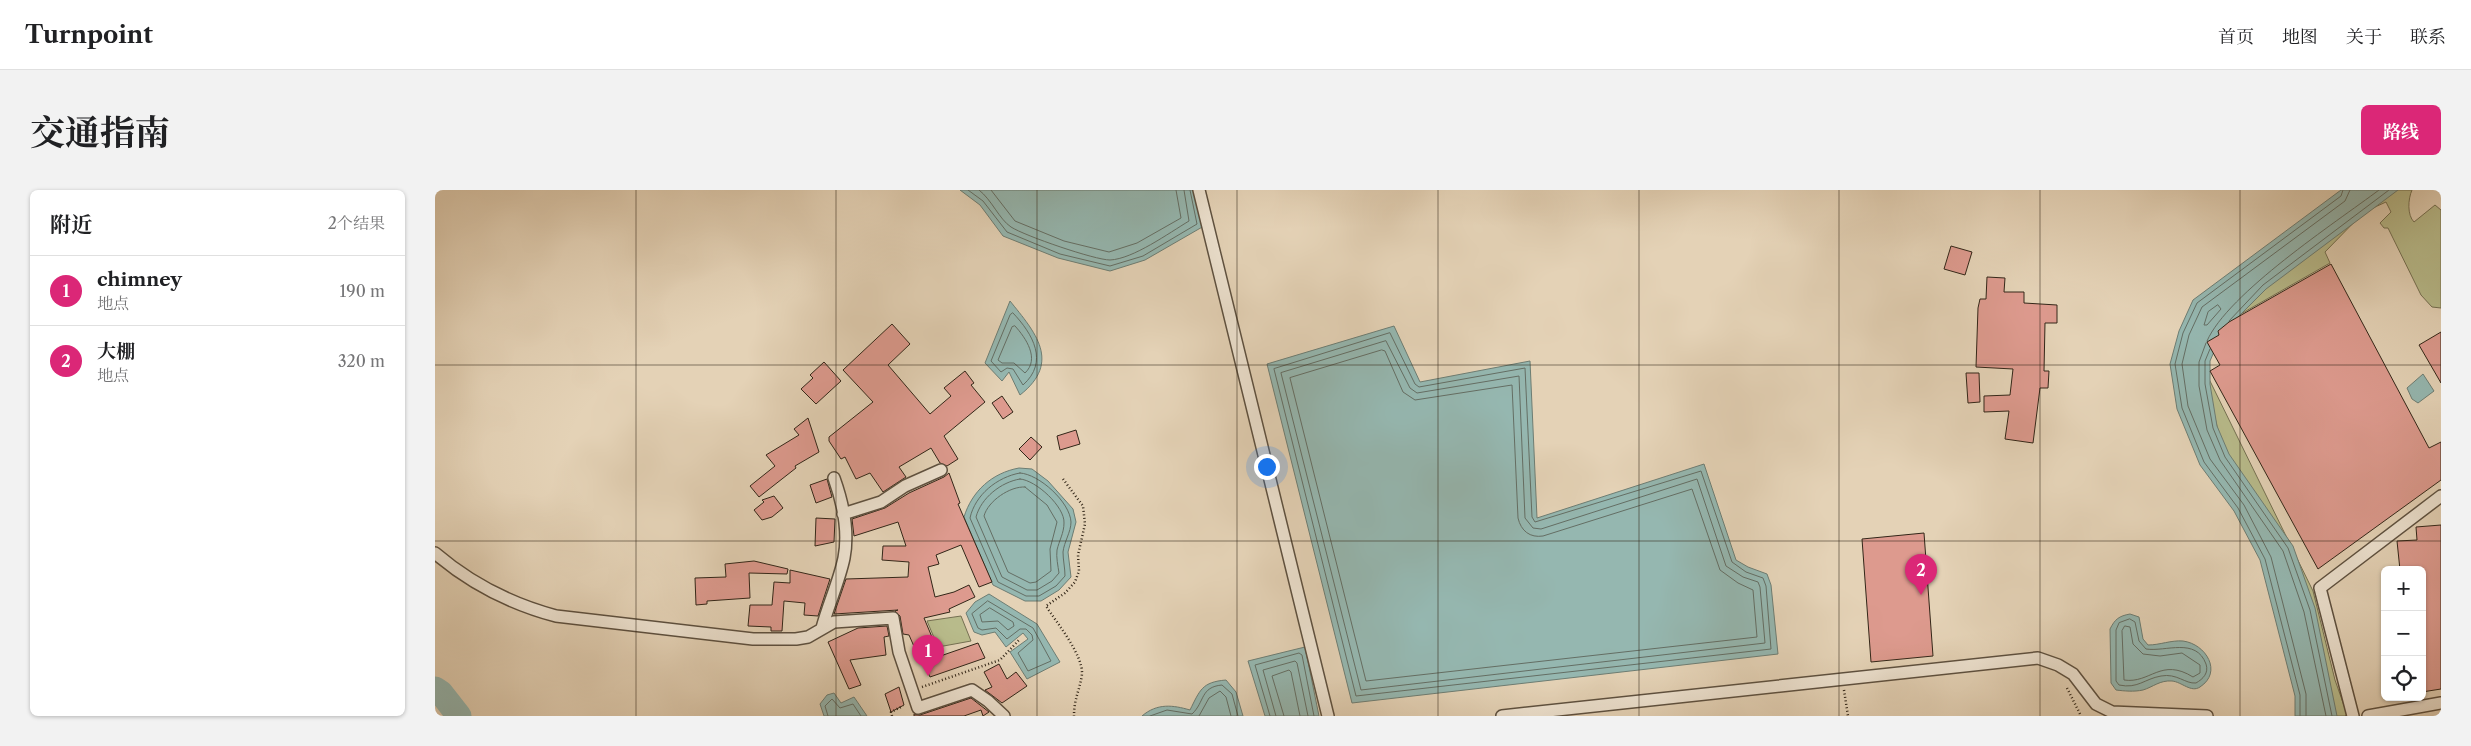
<!DOCTYPE html>
<html lang="zh">
<meta charset="utf-8">
<style>
body{margin:0;font-family:"Libre Caslon Text","Noto Serif SC",serif;background:#f2f2f2;color:#202124}
.controls{position:absolute;right:15px;bottom:15px;display:grid;overflow:hidden;border-radius:8px;box-shadow:0 1px 4px #0004}
.controls button{width:45px;height:45px;display:grid;place-items:center;padding:0;border:0;border-bottom:1px solid #e0e0e0;background:#fff;color:#202124;font:25px sans-serif}
.you{position:absolute;left:831px;top:276px;width:18px;height:18px;margin:-12px;border:4px solid #fff;border-radius:50%;background:#1a73e8;box-shadow:0 0 0 8px #1a73e833}
.badge{display:grid;place-items:center;width:32px;height:32px;border-radius:50%;background:#db2777;color:#fff;font-size:16px;font-weight:700}
.pin{position:absolute;translate:-50% -41px;filter:drop-shadow(0 1px 2px #0008)}
.pin::after{content:'';position:absolute;top:26px;width:18px;height:15px;background:inherit;clip-path:polygon(0 0,100% 0,50% 100%)}
.list{margin:0;padding:0;list-style:none}
h2{display:flex;justify-content:space-between;align-items:center;height:65px;margin:0;padding:0 20px;font-size:21px}
h2 small{font-size:16px;font-weight:400;color:#757577}
.list li{display:grid;grid-template-columns:32px 1fr auto;gap:15px;align-items:center;box-sizing:border-box;height:70px;padding:0 20px;border-top:1px solid #e0e0e0}
.list b{display:block;font-size:19px;white-space:nowrap}
.list p{margin:0;font-size:16px;white-space:nowrap;color:#757577}
.list em{font-size:16px;font-style:normal;color:#757577}
.icon{flex:none;width:28px;height:28px;fill:none;stroke:currentColor;stroke-width:2;stroke-linecap:round;stroke-linejoin:round}
.map{position:relative;flex:none;width:2006px;height:526px;overflow:hidden;border-radius:8px}
header{display:flex;align-items:center;gap:30px;box-sizing:border-box;height:70px;padding:0 25px;background:#fff;border-bottom:1px solid #e0e0e0}
header strong{font-size:24px}
nav{display:flex;gap:28px;margin-inline-start:auto;font-size:18px}
.intro{display:flex;align-items:center;justify-content:space-between;box-sizing:border-box;height:120px;padding:0 30px}
h1{margin:0;font-size:35px}
.button{padding:12px 22px;border-radius:8px;background:#db2777;color:#fff;font-size:18px;font-weight:700}
main{display:flex;gap:30px;padding:0 30px}
aside{flex:1;background:#fff;border-radius:8px;box-shadow:0 1px 4px #0004}
.map>svg:first-child{display:block}
</style>
<header>
<strong>Turnpoint</strong>
<nav><a>首页</a><a>地图</a><a>关于</a><a>联系</a></nav>
</header>
<div class="intro"><h1>交通指南</h1><a class="button">路线</a></div>
<main>
<aside>
<h2>附近<small>2个结果</small></h2>
<ul class="list">
<li><span class="badge">1</span><div><b>chimney</b><p>地点</p></div><em>190 m</em></li>
<li><span class="badge">2</span><div><b>大棚</b><p>地点</p></div><em>320 m</em></li>
</ul>
</aside>
<div class="map">
<svg width="2006" height="526" viewBox="0 0 2006 526">
<rect width="100%" height="100%" fill="#e4d2b6"/>
<filter id="stains"><feTurbulence type="fractalNoise" baseFrequency=".004" numOctaves="4"/><feColorMatrix values="0 0 0 0 .2 0 0 0 0 .09 0 0 0 0 .02 0 0 0 .5 -.17"/></filter>
<radialGradient id="worn" r=".72"><stop offset=".6" stop-color="#630" stop-opacity="0"/><stop offset="1" stop-color="#630" stop-opacity=".3"/></radialGradient>
<path fill="#b8bb8b" stroke="#757052" d="M1939,0H1977C1973,9 1972,25 1979,32L2000,15L2006,20V118L1997,117L1986,105L1953,38H1949L1945,33L1956,22L1951,12L1929,22L1890,62L1895,73L1797,129L1775,147L1774,189L1878,401L1900,490L1912,524L1910,526H1889L1787,257L1762,153Z
M526,426L536,451L503,457L492,431Z"/>
<path fill="#95b7b0" stroke="#6d7d73" d="M525,0H760L769,36L710,70L675,81L623,68L568,46L545,15Z
M1906,0H1963L1831,99L1803,127L1784,150L1775,171V194L1782,236L1794,264L1858,356L1880,418L1902,526H1860V506L1825,370L1799,321L1765,275L1742,219L1735,174L1744,141L1758,110Z
M575,111C600,142 627,172 585,205L574,182L567,191L550,173Z
M959,136L985,192L1095,171L1102,328L1269,274L1301,370L1313,377L1332,384L1336,395L1343,464L917,513L832,174Z
M1988,184L1999,201L1983,213L1977,209L1972,198Z
M584,278L597,279L613,291L638,319L641,332L633,362L636,387L624,400L606,411H590L558,395L529,327C537,301 557,283 584,278Z
M554,404L602,434L625,472L592,489L575,462L593,449L588,443L571,457L560,442L547,445L539,442L531,423L540,412Z
M1695,424L1704,427L1708,449L1713,455C1725,455 1736,450 1748,451C1771,454 1788,482 1765,497C1756,503 1747,492 1737,491C1725,490 1718,497 1708,500C1699,502 1689,501 1681,500L1676,493L1675,439C1680,429 1684,426 1695,424Z
M870,457L884,526H830L813,471Z
M791,490L801,502L808,526H707C722,513 738,515 755,520C765,500 767,492 791,490Z
M399,503L406,513L419,507L432,526H389L385,514L392,505Z"/>
<g fill="none" stroke-linecap="round" stroke-linejoin="round">
<path stroke="#646e64" stroke-width="1" d="M533,0L548,11L572,42L625,64L675,76L708,66L762,34L755,0
M544,0C557,10 564,29 576,37C590,46 660,70 675,70C698,69 734,43 754,31L749,0
M556,0L580,31L629,51L674,62L702,53L746,28L741,0
M1783,115L1786,119L1772,135H1769L1773,122Z
M578,123C598,144 614,172 588,195L578,179L572,178L566,182L556,171L575,125Z
M1794,131L1828,95L1954,0
M580,136C591,148 605,169 590,183L579,173H567L563,170L577,137Z
M955,143L980,194L984,197L1090,178L1097,327L1100,332L1266,281L1297,372L1311,382L1328,388L1331,396L1336,459L921,506L839,179Z
M951,151L975,198L982,203L1084,186L1090,328L1098,338L1106,339L1262,289L1291,376L1308,387L1323,392L1325,397L1330,453L926,500L846,183Z
M1772,151C1793,103 1900,33 1944,0
M1771,153L1764,172V196L1772,240L1785,270L1848,361L1869,422L1891,526
M1775,159L1770,171V194L1778,238L1790,267L1853,358L1875,420L1897,526
M947,160L950,161L968,202L980,210L1077,195L1083,328C1086,341 1095,348 1108,346L1257,299L1285,380L1303,393L1318,400L1322,447L931,491L855,188Z
M585,283C604,284 635,312 636,332C636,342 629,352 628,362C628,370 630,378 630,386L621,396L604,406H591L563,392L535,328C540,305 562,287 585,283Z
M585,289C601,290 630,317 629,333C629,343 624,351 622,360C621,367 623,376 624,383L617,391L602,400H592L567,387L541,327C546,308 566,292 585,289Z
M590,297L612,315L622,332L615,359L616,381L601,392L595,393L573,382L549,326C553,311 575,296 590,297Z
M553,411L598,438L616,471L593,481L583,463L598,450L597,445L591,439H585L572,449L561,438L547,440L543,438L537,424Z
M555,418L578,432L579,436L573,440L563,431L547,432L545,425Z
M1695,429L1700,432L1704,451L1711,459C1731,462 1761,447 1771,474C1774,483 1768,489 1761,493C1750,494 1742,483 1726,486C1709,489 1703,499 1684,495L1681,491V440L1684,433Z
M1690,436L1695,437L1698,454L1708,464L1725,466L1747,463L1765,475V483L1758,487C1726,467 1715,494 1689,490L1687,441Z
M393,526L390,516L397,509L405,518L418,514L426,526
M715,526L732,520L757,524C770,512 765,497 787,495L797,504L803,526
M764,526L774,508L785,501L791,507L796,526
M835,526L820,475L864,463L867,465L879,526
M841,526L828,480L860,471L862,473L873,526
M849,526L837,486L854,480L856,482L865,526
M1865,526V505L1830,369L1803,318L1769,272L1747,218L1740,174L1748,143L1762,113L1906,6L1908,0
M1871,526V504L1836,367L1809,315L1775,269L1753,216L1747,174L1754,145L1767,117L1910,11L1915,0"/>
<path stroke="#95b7b0" stroke-width="25" d="M0,499L6,503L24,526"/>
</g>
<path fill="#dd9a8e" stroke="#322618" d="M1516,56L1537,62L1530,85L1509,79Z
M1896,74L1994,258L2006,252V290L1883,379L1775,181L1785,175L1772,152L1784,145L1783,141L1794,132Z
M1552,87L1570,88L1569,102H1589V113L1622,115V133H1610L1609,181H1614L1613,198H1605L1598,253L1570,249L1574,221L1549,222V206L1575,205L1578,179L1541,177L1543,118L1545,109H1551Z
M457,134L475,154L453,175L495,224L516,206L509,198L530,181L539,193L536,195L550,212L509,246L523,269L512,276L505,273L496,258L464,277L471,287L448,302L435,283L421,289L410,267L406,269L394,251V247L438,212L408,180Z
M2006,142V193L1984,155Z
M389,172L406,191L381,214L366,199L378,188L375,185Z
M1531,183H1544L1545,212L1533,213Z
M567,206L578,222L568,229L557,213Z
M373,228L384,262L360,276L361,278L324,307L315,296L340,276L331,265L364,245L359,239Z
M641,240L645,254L625,260L622,246Z
M596,247L607,257L595,270L584,259Z
M514,283L525,313L523,314L557,392L544,397L526,355L501,365L504,374L493,377L500,407L519,402L534,395L540,407L514,419L515,422L489,428L502,459L481,461L474,445L468,444L465,426L460,421L463,420L399,424L411,389L473,387L474,372L447,370L448,356H471L463,332L419,346L417,329L450,318L474,303L509,287Z
M392,289L397,307L381,313L375,295Z
M339,306L348,318L337,327L327,330L319,320L329,312L327,310Z
M381,328L400,329L399,352L380,356Z
M2006,335V499L1987,502V380H1965L1962,351L1982,350L1981,337Z
M1489,343L1498,466L1436,472L1427,349Z
M319,371L353,379L352,384L314,383L315,408L272,411V414L261,415L260,388L291,387L290,374Z
M355,380L395,389L383,426L369,425L370,413L349,411L347,441H336V437L313,436L315,415H337L339,392L355,393Z
M452,436L454,446L449,447L451,465L415,470L426,495L414,499L393,452L423,438Z
M543,453L550,468L495,487L488,472Z
M564,474L572,489L581,482L592,496L567,513L550,500L557,497L549,482Z
M464,497L469,515L456,522L450,504Z
M536,508L554,522L548,526L546,520L529,526H479V524L485,525Z"/>
<g fill="none" stroke-linecap="round" stroke-linejoin="round">
<g stroke="#5e5140" stroke-width="14">
<path id="minor" d="M764,0L893,526
M408,324L446,312L470,296L506,280
M0,363C35,393 76,414 121,426L318,449H361L373,447L399,432L458,428L464,462L483,518L537,500L553,511L569,526
M387,438C393,415 404,392 409,368C414,342 408,313 399,288
M1067,526L1603,468L1623,475L1638,484L1661,514L1677,522L1772,526
M1918,526L1885,398L2006,306
M1933,526L2006,513"/>
</g>
<path stroke="#322618" stroke-width="2.5" stroke-dasharray="1 2.5" stroke-linecap="butt" d="M628,289L648,316L650,334L643,365L644,381L640,392L630,403L611,416C622,433 648,465 647,484C645,500 639,508 639,526
M487,497L565,470L585,449
M1632,498L1646,526
M1409,500L1413,526
M457,526L456,522L468,516"/>
<use href="#minor" stroke="#ede2d0" stroke-width="11"/>
</g>
<path fill="none" stroke="#322618" stroke-width="1" stroke-opacity="0.55" d="M201,0V526M401,0V526M602,0V526M802,0V526M1003,0V526M1204,0V526M1404,0V526M1605,0V526M1805,0V526M0,175H2006M0,351H2006"/>
<rect width="100%" height="100%" filter="url(#stains)"/>
<rect width="100%" height="100%" fill="url(#worn)"/>
</svg>
<div class="controls">
<button>+</button>
<button>−</button>
<button><svg class="icon" aria-label="locate" viewBox="0 0 24 24"><circle cx="12" cy="12" r="6"/><path d="M12 2v4M12 18v4M2 12h4M18 12h4"/></svg></button>
</div>
<div class="you"></div>
<div class="pin badge" style="left:493px;top:486px">1</div>
<div class="pin badge" style="left:1486px;top:405px">2</div>
</div>
</main>
